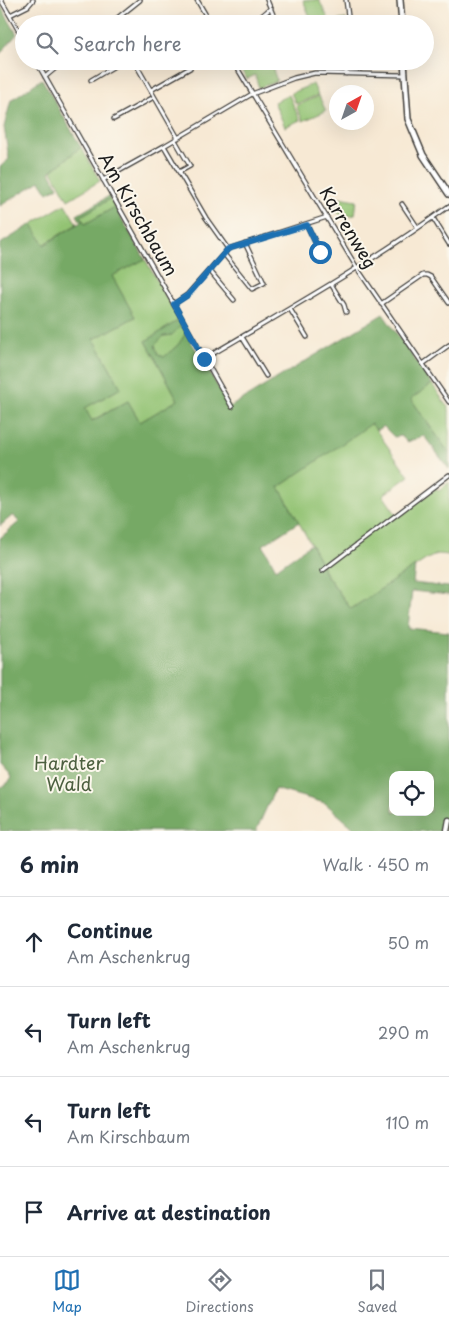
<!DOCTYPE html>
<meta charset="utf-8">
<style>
body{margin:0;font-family:"Playpen Sans",sans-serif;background:#f6f6f7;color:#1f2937}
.controls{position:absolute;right:15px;bottom:15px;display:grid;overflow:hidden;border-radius:10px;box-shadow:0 5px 20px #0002}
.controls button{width:45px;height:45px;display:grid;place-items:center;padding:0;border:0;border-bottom:1px solid #e0e1e3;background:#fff;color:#1f2937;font:25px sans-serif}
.compass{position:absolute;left:329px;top:85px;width:45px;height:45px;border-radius:50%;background:#fff;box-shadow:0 5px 20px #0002;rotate:40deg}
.stop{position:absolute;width:15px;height:15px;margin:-11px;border:4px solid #1f6fb2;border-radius:50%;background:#fff}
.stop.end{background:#1f6fb2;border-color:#fff;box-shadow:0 1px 5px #0008}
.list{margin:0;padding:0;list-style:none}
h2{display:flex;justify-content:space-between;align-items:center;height:65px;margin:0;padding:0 20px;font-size:21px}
h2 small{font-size:16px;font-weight:400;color:#747a83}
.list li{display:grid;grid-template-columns:32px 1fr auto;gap:15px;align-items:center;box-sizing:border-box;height:90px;padding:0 20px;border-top:1px solid #e0e1e3}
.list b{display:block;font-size:19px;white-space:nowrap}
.list p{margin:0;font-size:16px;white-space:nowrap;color:#747a83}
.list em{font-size:16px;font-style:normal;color:#747a83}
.icon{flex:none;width:28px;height:28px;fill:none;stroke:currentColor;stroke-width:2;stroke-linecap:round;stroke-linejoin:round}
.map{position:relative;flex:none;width:449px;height:831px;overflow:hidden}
.search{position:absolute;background:#fff;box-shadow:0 5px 20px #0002;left:15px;right:15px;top:15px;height:55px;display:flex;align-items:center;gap:12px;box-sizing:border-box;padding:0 18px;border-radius:28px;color:#747a83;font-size:19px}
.sheet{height:425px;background:#fff}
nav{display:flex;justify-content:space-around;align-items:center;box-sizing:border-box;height:70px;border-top:1px solid #e0e1e3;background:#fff;font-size:14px;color:#747a83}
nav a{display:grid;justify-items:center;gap:2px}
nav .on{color:#1f6fb2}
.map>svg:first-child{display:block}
</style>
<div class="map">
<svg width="449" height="831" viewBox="0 0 449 831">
<rect width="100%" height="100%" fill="#fbf7ec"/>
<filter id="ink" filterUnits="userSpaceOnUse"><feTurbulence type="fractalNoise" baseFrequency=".02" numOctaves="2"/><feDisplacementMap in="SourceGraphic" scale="10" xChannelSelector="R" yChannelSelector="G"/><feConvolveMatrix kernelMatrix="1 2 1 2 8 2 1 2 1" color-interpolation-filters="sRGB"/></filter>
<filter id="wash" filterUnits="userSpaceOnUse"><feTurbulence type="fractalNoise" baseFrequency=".0096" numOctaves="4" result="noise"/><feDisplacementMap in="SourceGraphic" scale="20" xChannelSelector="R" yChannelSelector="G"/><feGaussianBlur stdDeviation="1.12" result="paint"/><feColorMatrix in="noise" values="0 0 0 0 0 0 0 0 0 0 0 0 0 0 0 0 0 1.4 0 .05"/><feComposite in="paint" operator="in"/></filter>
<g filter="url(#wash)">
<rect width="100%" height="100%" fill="#f7e9d4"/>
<path fill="#93c373" stroke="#587048" d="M303,0H319L330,22L346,19V24H313Z
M255,61H270L277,81L259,88L255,75L247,79L241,70Z
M328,61H343V69L340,70H331Z
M313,84L318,95L296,104L291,93Z
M289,95L300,120L285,127L274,102Z
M319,96L326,111L303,121L296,106Z
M81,147L100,181L68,200L52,171Z
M339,197L357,200L355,215C343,217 335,213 328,203Z
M110,199L115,207L85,224L81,216Z
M65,204L77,224L43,245L32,224Z
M145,259L179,320L146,341L178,400L140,422L128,401L91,421L85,408L121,388L94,339L135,317L112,276Z
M182,325L186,333L178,345L164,357L158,355L155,345L164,336L172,335Z
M432,384L449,409V453L411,399Z
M371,423L409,476L383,495L398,517L436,488L439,491L449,482V555L438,554L427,559L351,609L324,571L323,566L279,487Z"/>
<path fill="#76a965" stroke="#496240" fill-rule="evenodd" d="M0,5L17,34L0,54Z
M42,79L81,147L50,172L58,187L48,193L40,181L0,206V167L9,159L4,127L11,100Z
M109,196L110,199L81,216L85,224L115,207L145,259L112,276L135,317L94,339L121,388L85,408L92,421L128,401L140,422L178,400L146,341L179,320L182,325L172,335L164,336L155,345L158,354L164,357L178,345L186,333L230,407L383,314L432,384L411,399L449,453V469L424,436L407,442L401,436L394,437L383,426L377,430L371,424L279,487L299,522L263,545L276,569L311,544L323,566L324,572L351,609L415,566L413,583L449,587V595L412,591L408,628L449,632V802L444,831H357L325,803L275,789L256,831H0V788L9,782L11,777L0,765V538L19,522L13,515L0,526V244L32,224L44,245L81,222L77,215ZM393,775H430V812H393Z"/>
</g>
<g filter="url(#ink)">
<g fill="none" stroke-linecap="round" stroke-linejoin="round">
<g stroke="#3d3b38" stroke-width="5.5">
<path id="minor" d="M1,0L24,40
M197,0L211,24
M267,0L277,24
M346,0L349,24
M10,15L28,6L33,0
M110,24L140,0
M252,24L271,8
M36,61L232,407
M134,61L178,138
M233,61L357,268L449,402
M346,74L347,61
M45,77L64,61
M91,80L123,61
M151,90L190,68
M114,119L154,97
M175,140L190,166L179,172
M164,146L206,218L228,249
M103,180L164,146L252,94L294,78L315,73L405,75
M402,204L418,228
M433,218L449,244
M307,225L320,252
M224,254L252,289L264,283L245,243
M210,271L234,300
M331,284L344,305L346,312
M174,304L187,295L228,249L327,217
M381,304L423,275H427L431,277L449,303
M290,309L307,337
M242,337L266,376
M204,359C287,310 371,263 449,206
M423,364L449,345
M322,571L449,475"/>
</g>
<g stroke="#3d3b38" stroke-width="7">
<path id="tertiary" d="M447,831L449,820"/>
</g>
<g stroke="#3d3b38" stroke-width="8">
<path id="secondary" d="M400,0L402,24
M404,61L408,119L423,155L449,194"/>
</g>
<use href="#minor" stroke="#fff" stroke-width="3"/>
<use href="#tertiary" stroke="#fff" stroke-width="4.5"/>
<use href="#secondary" stroke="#fff" stroke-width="5"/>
</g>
</g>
<g fill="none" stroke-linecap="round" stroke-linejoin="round" filter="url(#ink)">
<path stroke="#1f6fb2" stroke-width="6" d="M204,359L174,304L188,295L228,249L307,225L320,252"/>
</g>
<g text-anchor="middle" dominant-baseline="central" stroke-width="4" stroke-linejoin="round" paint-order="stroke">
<g font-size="18" fill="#1c1c1c" stroke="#fbf7ec">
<text transform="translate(139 214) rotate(60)">Am Kirschbaum</text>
<text transform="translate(349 227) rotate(59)">Karrenweg</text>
</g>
<g font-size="18" fill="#4c5f3f" stroke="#fbf7ec">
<text x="69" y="762">Hardter<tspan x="69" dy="21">Wald</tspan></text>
</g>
</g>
</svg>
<div class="controls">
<button><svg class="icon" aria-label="locate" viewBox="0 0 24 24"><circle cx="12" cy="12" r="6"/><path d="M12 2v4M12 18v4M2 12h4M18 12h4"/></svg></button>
</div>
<svg class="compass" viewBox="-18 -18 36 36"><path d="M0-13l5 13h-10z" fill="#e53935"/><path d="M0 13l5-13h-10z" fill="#747a83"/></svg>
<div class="stop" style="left:320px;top:252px"></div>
<div class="stop end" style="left:204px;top:359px"></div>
<div class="search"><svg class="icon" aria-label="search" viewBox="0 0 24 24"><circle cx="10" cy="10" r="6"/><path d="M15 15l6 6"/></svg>Search here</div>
</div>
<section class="sheet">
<h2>6 min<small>Walk · 450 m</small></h2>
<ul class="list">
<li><svg class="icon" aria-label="ahead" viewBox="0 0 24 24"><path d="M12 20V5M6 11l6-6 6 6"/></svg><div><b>Continue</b><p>Am Aschenkrug</p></div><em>50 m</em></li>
<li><svg class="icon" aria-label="left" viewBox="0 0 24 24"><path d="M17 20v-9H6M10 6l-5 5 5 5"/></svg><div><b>Turn left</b><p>Am Aschenkrug</p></div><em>290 m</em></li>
<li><svg class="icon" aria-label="left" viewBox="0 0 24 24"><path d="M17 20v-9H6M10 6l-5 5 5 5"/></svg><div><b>Turn left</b><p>Am Kirschbaum</p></div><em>110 m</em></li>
<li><svg class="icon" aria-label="arrive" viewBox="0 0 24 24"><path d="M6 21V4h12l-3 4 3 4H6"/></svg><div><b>Arrive at destination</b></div></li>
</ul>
</section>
<nav>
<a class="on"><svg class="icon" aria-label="map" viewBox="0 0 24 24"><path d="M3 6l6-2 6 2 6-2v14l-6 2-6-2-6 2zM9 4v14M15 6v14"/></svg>Map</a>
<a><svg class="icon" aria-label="directions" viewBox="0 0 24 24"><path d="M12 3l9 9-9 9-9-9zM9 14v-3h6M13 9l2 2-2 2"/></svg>Directions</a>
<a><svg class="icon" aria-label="saved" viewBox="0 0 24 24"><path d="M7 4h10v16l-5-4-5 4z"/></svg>Saved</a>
</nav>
